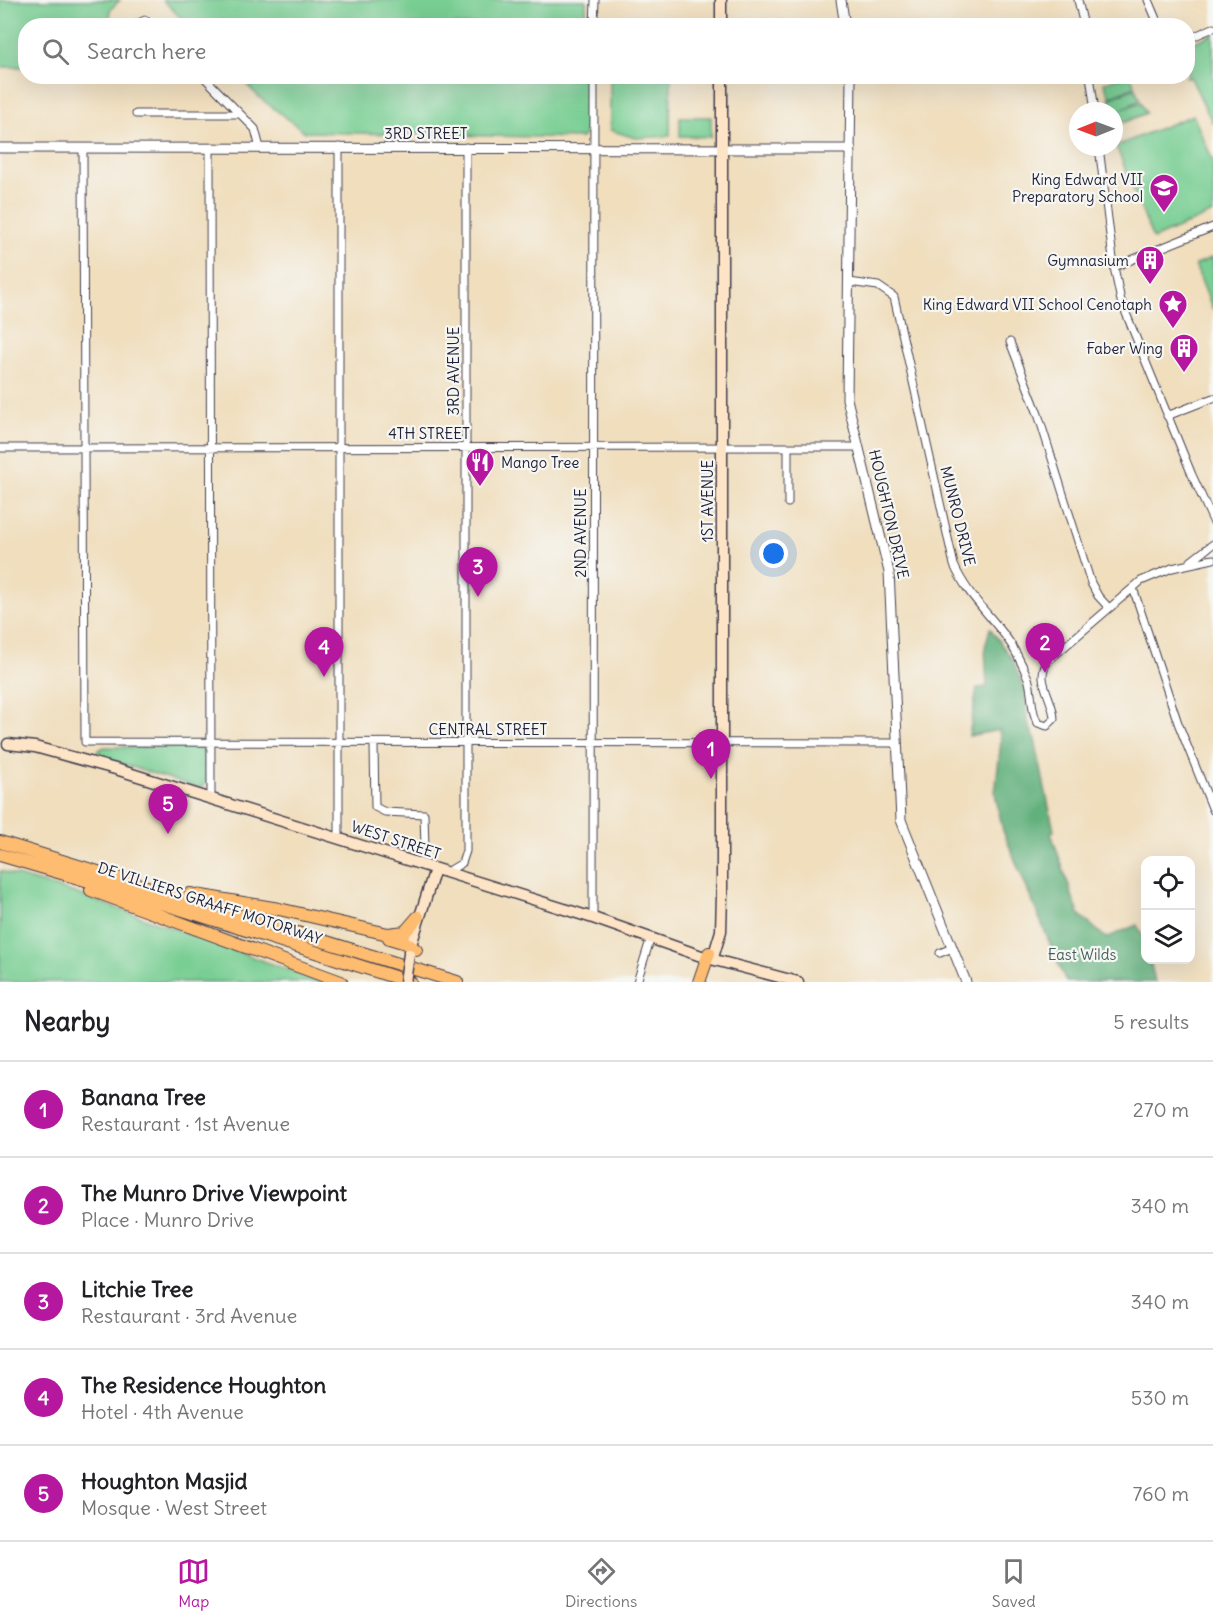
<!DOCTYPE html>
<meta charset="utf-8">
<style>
body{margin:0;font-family:Delius,sans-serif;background:#f6f6f6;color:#202124}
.controls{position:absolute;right:18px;bottom:18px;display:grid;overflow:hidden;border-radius:12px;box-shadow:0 6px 24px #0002}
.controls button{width:54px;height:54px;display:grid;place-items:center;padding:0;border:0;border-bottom:2px solid #e0e0e0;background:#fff;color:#202124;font:30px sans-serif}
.compass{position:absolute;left:1069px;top:102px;width:54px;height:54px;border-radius:50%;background:#fff;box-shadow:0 6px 24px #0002;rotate:269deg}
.you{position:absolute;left:774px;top:554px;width:21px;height:21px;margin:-15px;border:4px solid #fff;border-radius:50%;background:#1a73e8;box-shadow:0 0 0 9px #1a73e833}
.badge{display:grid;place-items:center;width:39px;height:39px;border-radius:50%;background:#b5179e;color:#fff;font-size:20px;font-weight:700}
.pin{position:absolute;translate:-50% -50px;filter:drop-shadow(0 2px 3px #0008)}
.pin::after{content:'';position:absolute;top:32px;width:21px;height:18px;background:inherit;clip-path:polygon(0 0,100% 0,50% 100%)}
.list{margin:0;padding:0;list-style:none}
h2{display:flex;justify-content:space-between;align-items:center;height:78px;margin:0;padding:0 24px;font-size:26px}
h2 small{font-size:20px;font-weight:400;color:#757577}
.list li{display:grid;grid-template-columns:39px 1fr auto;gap:18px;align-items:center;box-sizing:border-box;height:96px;padding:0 24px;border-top:2px solid #e0e0e0}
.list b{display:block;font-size:22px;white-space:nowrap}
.list p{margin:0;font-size:20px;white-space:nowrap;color:#757577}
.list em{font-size:20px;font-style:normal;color:#757577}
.icon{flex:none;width:33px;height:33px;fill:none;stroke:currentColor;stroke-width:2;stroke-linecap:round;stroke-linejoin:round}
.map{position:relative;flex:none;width:1213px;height:982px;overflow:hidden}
.search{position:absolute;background:#fff;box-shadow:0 6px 24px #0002;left:18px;right:18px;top:18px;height:66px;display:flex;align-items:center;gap:15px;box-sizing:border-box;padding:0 21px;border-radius:24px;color:#757577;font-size:22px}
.sheet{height:558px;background:#fff}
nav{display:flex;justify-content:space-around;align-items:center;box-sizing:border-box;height:84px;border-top:2px solid #e0e0e0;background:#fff;font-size:16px;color:#757577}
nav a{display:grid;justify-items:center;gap:3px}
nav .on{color:#b5179e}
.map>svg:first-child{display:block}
</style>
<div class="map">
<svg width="1213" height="982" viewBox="0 0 1213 982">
<rect width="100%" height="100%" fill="#f6f6f2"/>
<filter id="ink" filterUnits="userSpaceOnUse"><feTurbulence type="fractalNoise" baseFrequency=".0167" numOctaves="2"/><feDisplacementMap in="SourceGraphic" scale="12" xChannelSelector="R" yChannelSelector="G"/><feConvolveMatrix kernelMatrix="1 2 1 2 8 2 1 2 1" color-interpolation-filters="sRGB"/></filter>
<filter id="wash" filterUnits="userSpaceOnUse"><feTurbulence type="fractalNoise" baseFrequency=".008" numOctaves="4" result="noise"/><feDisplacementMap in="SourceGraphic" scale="24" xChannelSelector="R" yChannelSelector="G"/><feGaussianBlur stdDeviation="1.35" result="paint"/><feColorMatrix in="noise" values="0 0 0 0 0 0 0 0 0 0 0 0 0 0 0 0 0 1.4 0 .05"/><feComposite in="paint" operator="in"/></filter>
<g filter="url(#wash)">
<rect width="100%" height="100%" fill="#f0debd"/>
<path fill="#78ce93" stroke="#4d7867" stroke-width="1.5" d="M0,0H120L110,10L111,25L26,26L25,67H0Z
M163,0H586V25H188Z
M1213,34V124L1191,78L1185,77L1188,76V45Z
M239,77H587V132L582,138L305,132L260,98Z
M610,77H671L670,136L635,138L610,130Z
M1119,77H1131L1135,86L1110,97L1104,83Z
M1135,88L1140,100L1122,109L1141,102L1146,113L1123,123L1118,110L1114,112L1109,99Z
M1193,115L1213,161V213L1153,239L1116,146Z
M680,117H711V137L680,136Z
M1213,257V310L1195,265Z
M104,747H200L207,754L206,783L201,787H196L100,757L97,751Z
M0,871L72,892L283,968L332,982H0Z"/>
<path fill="#62b17d" stroke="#426a5c" stroke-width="1.5" d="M990,628L1012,659L1025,691L1027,720L1035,740L1054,831L1051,833L1075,904L1080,915L1106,938L1137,925L1145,940L1146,960H1150L1155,982H1066L1003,831L995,793L1001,741L999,730L969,736L977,688L987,687L985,647Z"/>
</g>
<g filter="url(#ink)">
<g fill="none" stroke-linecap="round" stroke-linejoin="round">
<g stroke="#413e4e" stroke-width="9">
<path id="minor" d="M1078,0L1084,26
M1148,0L1159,26
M136,24L145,20L152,26
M594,26L595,0
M1188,39L1213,28
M203,76L255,129L260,148
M1090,76L1095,111
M136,114H240
M1099,147L1114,267L1121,301L1192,475L1213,521
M83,148L85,742L897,743
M210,148L211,799
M1114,267L1213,227
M849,282L878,286L894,297L954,565C966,593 988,613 1006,637C1015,649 1022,664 1028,678C1033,693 1030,711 1038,723L1047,726L1054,719C1054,698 1033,679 1049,660L1141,581L1172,568L1213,559
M1010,342L1038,414L1091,583L1098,596L1109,608
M1167,416L1213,398
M788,447V503
M0,448L858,447
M1191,561L1213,544
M1133,588L1178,723L1213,810
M374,745L375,807L385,812L424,814L425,848
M339,837V147
M447,872L462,863L466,851V147
M593,918L594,76
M940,953L952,948
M637,982L651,937"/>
</g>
<g stroke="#413e4e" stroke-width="11">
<path id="tertiary" d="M841,0L845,26
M851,76L847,399L889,572L901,820L966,982
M0,148L851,149"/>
</g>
<g stroke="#413e4e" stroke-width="13">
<path id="secondary" d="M721,0V26
M8,744L35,747L119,770L593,918L707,958L798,982
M409,951L435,869
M714,954L721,931L722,895V76"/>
</g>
<g stroke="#413e4e" stroke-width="14">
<path id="motorway" d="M0,842L457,982
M0,855L133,894L410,982
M91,890L341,982
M190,894L279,909L388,934L405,932L418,917
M389,938L406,943L416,950
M699,982L709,953"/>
</g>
<use href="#minor" stroke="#fff" stroke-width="7"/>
<use href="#tertiary" stroke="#fff" stroke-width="9"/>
<use href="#secondary" stroke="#fee4c6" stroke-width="10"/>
<use href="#motorway" stroke="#fdbc70" stroke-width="12"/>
<g stroke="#413e4e" stroke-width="13" stroke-linecap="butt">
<path id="secondary-bridge" d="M405,982L409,954"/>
</g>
<use href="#secondary-bridge" stroke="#fee4c6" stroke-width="10"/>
</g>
</g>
<defs>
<g id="school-pin" transform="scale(1.5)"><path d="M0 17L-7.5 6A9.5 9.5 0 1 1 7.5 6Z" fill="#b5179e" stroke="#f6f6f2"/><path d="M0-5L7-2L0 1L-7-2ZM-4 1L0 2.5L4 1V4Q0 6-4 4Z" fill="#fff"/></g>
<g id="building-pin" transform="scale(1.5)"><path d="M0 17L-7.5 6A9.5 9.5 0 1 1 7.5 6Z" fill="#b5179e" stroke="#f6f6f2"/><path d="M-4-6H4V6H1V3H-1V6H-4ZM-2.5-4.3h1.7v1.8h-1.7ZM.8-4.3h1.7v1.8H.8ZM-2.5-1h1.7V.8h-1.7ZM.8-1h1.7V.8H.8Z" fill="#fff"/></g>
<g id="sight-pin" transform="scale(1.5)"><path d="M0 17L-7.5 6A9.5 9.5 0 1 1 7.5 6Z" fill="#b5179e" stroke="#f6f6f2"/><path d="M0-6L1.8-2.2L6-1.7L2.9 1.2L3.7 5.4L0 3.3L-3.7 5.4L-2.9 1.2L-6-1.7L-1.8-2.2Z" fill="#fff"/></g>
<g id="restaurant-pin" transform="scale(1.5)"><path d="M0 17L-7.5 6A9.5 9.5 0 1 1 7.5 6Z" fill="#b5179e" stroke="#f6f6f2"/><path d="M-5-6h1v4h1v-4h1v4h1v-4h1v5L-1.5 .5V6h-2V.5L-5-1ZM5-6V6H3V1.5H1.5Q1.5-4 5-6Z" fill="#fff"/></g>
</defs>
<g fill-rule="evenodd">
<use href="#school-pin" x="1164" y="188"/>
<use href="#building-pin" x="1150" y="260"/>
<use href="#sight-pin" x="1173" y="304"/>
<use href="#building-pin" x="1184" y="348"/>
<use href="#restaurant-pin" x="480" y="462"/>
</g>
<g text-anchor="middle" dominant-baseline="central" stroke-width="4.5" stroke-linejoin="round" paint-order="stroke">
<g font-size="15" fill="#22223b" stroke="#f6f6f2">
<text x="426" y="133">3RD STREET</text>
<text transform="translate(453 371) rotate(-90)">3RD AVENUE</text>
<text x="429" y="433">4TH STREET</text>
<text transform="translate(707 501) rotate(-90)">1ST AVENUE</text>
<text transform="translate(889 514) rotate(77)">HOUGHTON DRIVE</text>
<text transform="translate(958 516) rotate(76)">MUNRO DRIVE</text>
<text transform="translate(580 533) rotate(-90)">2ND AVENUE</text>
<text x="488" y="729">CENTRAL STREET</text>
<text transform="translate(396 840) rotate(18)">WEST STREET</text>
<text transform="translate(210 903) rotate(18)">DE VILLIERS GRAAFF MOTORWAY</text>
</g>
<g font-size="15" fill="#22223b" stroke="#f6f6f2" text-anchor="end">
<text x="1143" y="179">King Edward VII<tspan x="1143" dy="17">Preparatory School</tspan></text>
<text x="1129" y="260">Gymnasium</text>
<text x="1152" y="304">King Edward VII School Cenotaph</text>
<text x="1163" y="348">Faber Wing</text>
<text x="501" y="462" text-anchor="start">Mango Tree</text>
</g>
<g font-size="15" fill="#405e5a" stroke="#f6f6f2">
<text x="1082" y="954">East Wilds</text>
</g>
</g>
</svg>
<div class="controls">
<button><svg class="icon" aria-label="locate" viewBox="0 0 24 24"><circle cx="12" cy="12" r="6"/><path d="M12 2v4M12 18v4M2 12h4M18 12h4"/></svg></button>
<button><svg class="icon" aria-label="layers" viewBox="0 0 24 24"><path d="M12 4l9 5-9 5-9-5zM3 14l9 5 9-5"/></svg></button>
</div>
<svg class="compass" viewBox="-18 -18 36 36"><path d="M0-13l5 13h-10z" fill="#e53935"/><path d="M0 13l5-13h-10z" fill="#757577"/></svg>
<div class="you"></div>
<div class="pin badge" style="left:711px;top:779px">1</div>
<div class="pin badge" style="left:1045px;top:673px">2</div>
<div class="pin badge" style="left:478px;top:597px">3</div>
<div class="pin badge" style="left:324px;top:677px">4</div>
<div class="pin badge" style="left:168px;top:834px">5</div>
<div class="search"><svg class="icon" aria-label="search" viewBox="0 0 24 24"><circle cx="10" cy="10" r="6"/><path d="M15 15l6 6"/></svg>Search here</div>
</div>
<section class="sheet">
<h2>Nearby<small>5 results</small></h2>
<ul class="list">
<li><span class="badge">1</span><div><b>Banana Tree</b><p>Restaurant · 1st Avenue</p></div><em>270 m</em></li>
<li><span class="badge">2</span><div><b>The Munro Drive Viewpoint</b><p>Place · Munro Drive</p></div><em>340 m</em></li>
<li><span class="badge">3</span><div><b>Litchie Tree</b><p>Restaurant · 3rd Avenue</p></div><em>340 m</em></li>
<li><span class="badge">4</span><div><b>The Residence Houghton</b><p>Hotel · 4th Avenue</p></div><em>530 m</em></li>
<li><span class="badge">5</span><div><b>Houghton Masjid</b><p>Mosque · West Street</p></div><em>760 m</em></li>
</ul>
</section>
<nav>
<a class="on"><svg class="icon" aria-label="map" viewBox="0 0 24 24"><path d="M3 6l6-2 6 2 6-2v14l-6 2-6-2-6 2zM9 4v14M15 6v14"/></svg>Map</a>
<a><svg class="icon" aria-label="directions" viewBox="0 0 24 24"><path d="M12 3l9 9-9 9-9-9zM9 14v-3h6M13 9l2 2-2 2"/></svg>Directions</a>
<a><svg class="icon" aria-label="saved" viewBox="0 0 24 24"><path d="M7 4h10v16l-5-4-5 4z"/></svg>Saved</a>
</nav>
